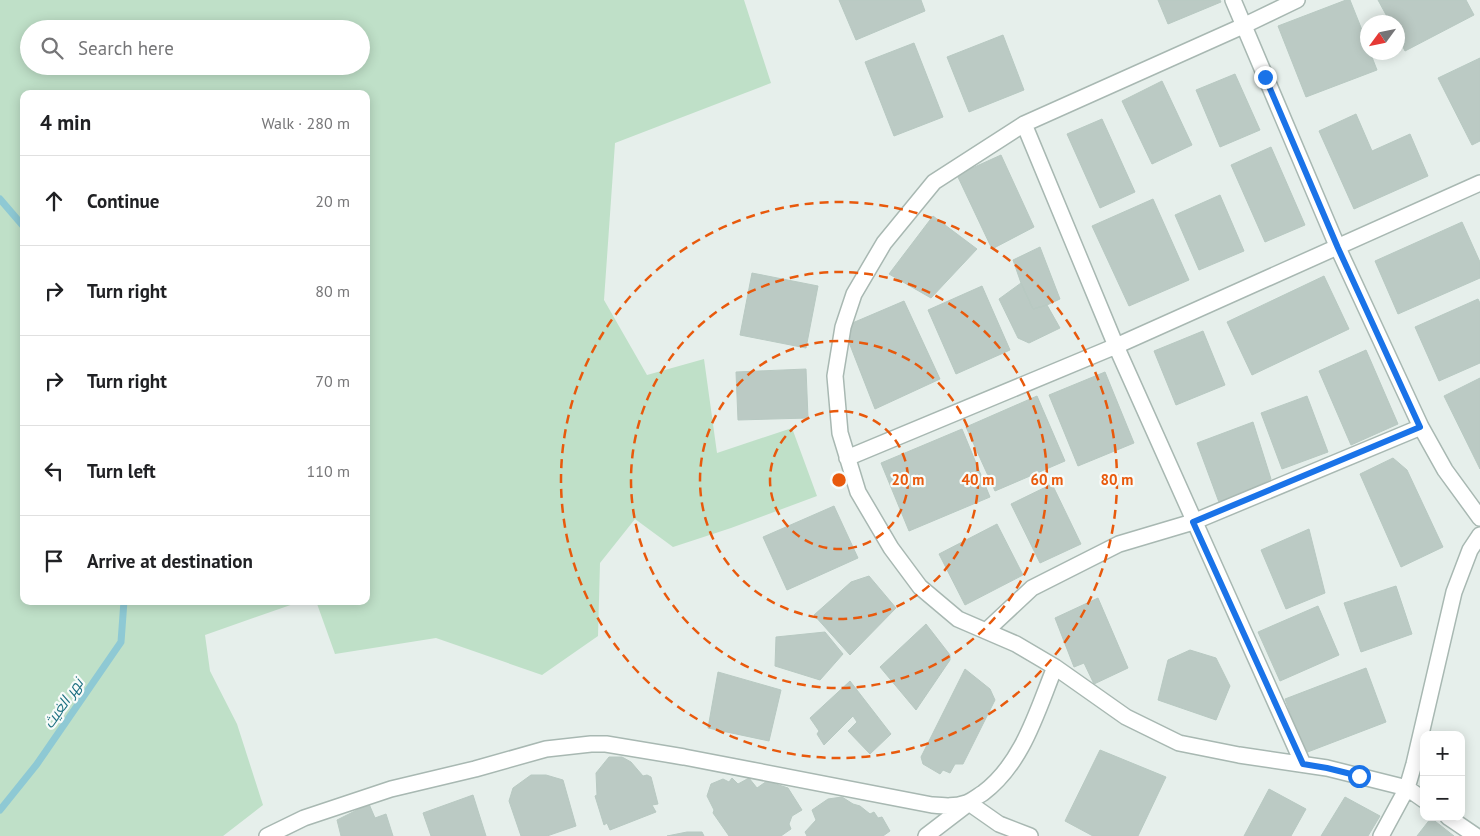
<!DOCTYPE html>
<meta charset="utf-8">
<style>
body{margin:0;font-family:"PT Sans",Cairo,sans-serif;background:#f6f6f6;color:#202124}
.controls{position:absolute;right:15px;bottom:15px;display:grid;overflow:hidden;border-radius:10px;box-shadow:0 2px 12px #0003}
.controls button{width:45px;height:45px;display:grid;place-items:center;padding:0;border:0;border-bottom:1px solid #e0e0e0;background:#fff;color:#202124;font:25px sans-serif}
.compass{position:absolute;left:1360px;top:15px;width:45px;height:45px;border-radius:50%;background:#fff;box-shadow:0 2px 12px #0003;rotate:237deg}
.stop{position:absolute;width:15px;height:15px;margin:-11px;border:4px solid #1a73e8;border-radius:50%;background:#fff}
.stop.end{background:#1a73e8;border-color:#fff;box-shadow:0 1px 5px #0008}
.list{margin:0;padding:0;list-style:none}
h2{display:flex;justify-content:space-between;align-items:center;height:65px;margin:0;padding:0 20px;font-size:21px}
h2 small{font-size:16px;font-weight:400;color:#757577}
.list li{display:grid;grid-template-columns:32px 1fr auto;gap:15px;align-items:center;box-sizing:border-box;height:90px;padding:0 20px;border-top:1px solid #e0e0e0}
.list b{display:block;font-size:19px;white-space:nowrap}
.list em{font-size:16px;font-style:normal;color:#757577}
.icon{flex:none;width:28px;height:28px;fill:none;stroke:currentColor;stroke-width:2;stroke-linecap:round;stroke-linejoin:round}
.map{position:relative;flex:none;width:1480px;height:836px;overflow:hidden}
.search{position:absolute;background:#fff;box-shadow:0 2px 12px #0003;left:20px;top:20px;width:350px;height:55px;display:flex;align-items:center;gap:12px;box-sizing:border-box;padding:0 18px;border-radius:28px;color:#757577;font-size:19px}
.panel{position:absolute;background:#fff;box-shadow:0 2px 12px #0003;left:20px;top:90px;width:350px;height:515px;border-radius:10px}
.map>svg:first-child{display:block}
</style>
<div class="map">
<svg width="1480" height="836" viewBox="0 0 1480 836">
<rect width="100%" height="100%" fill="#e6efeb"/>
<path fill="#bfe0c8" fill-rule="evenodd" d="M0,0H744L771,83L615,143L604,300L647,375L704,359L717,453L792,428L817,496L731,528L673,547L635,519L600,563L598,636L542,675L436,638L335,654L316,601H366V94H24V601H302L205,635L210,671L237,724L263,805L223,836H0ZM29,29H361V66H29Z"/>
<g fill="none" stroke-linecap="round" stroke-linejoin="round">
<path stroke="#8ec9d4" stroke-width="7" d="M0,199L24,227
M0,810L37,764L121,642L124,601"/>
</g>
<path fill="#bbcac4" stroke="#b8c9c2" d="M839,0H921L925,11L856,40Z
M1158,0H1220L1221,2L1168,24Z
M1346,0H1350L1368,45V52H1370L1377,70L1306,97L1278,26Z
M1378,0H1466L1474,15L1405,51L1398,37V22H1390Z
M1003,35L1024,90L969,112L947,57Z
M914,43L943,117L894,136L865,62Z
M1480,58V141L1472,145L1438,78Z
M1235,74L1260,130L1220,147L1196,90Z
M1162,81L1192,145L1152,164L1122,101Z
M1356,114L1372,151L1410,134L1428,176L1354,209L1319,131Z
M1102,119L1135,192L1100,208L1067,134Z
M1271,147L1305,225L1265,242L1231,165Z
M1001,155L1034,227L992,249L957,175Z
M1220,195L1244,251L1199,270L1175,215Z
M1153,199L1189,280L1129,306L1092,226Z
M933,216L977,249L931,298L889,274Z
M1462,222L1480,262V278L1398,314L1375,261Z
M1040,247L1060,299L1047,305L1033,309L1021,283L1013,260Z
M752,273L818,286L806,348L740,335Z
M1324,276L1349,329L1252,375L1227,322Z
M1021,283L1033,309L1047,305L1060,328L1029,343L1018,338L999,299Z
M982,286L1010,350L956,374L928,310Z
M1478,299L1480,303V363L1439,381L1415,327Z
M904,301L940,379L875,409L843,327Z
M1203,331L1225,385L1176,405L1154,351Z
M1366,350L1398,424L1351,445L1319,371Z
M806,369L808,418L738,420L736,372Z
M1105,372L1134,443L1078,466L1049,395Z
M1480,378V469L1444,396Z
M1037,396L1065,461L995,491L966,427Z
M1307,396L1328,452L1282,469L1261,413Z
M1253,422L1271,479L1220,505L1197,443Z
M962,429L990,497L909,531L881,463Z
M1393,458L1407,470L1443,547L1401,567L1360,474Z
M1052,484L1081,544L1040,563L1011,504Z
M834,506L858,558L787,590L763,537Z
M997,524L1023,575L965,605L939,554Z
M1309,529L1325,593L1286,609L1261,550Z
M869,576L896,608L850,655L814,615L851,582Z
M1396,586L1412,634L1361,652L1344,603Z
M1098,598L1128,668L1094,684L1084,663L1074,667L1055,618Z
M1318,606L1339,655L1280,681L1258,632Z
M926,624L950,655V660L916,710L880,667Z
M825,632L843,654L820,680L775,666L776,637Z
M1190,650L1216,658L1230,686L1216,720L1158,700L1168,660Z
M1366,668L1386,722L1305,753L1285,699Z
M965,669L990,689L995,700L963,764H955L950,773L943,770L940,774L923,764L921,757Z
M718,672L781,690L769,741L708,728Z
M850,681L891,734L870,754L848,731L857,722L853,716L824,745L817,734L819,731L810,718Z
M1100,750L1166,777L1138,836H1093L1065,821Z
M609,757H622L631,762L643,776L647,775L651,777L658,804L652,805L656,812L610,830L607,823L604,825L595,796L597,795L596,773Z
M531,775H546L563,780L576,826L547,836H521L509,801L513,788Z
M732,778L738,784L749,778L757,788L767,781L788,788L802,810L792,816L789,824L791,829L781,836H729L713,813L714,810L707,796L711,784L723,779L729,782Z
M1269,789L1306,809L1291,836H1244Z
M473,795L486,836H431L423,813Z
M842,797L853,804L860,806L870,814L874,812L878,818L882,817L890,831L883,836H807L805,832L816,820L812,810L828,799Z
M1345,797L1380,816L1368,836H1321Z
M369,804L375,818L386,814L393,836H341L337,820Z
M1431,818L1454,836H1417Z
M687,832H702L704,836H667Z"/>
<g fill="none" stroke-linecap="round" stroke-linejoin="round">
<g stroke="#a8b8b2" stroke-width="18">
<path id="minor" d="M1233,0L1338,248L1421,427L1445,470L1480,518
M1297,0L1243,26L1024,124L934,182L884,243L854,294L843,327L835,376L840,433L858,492L891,548L920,587L958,619L1016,644L1055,667L1126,717L1179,743L1239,755L1327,768L1407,788L1424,800
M1024,124L1116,346L1303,764
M847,458L1116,346L1480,183
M986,631L1032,588L1119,544L1193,522L1421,427
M1448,817L1476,836
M267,836L304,818L391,789L475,769L546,749L591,744H606L684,757L932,805C944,806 955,807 966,803C972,801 978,796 983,793C1023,763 1037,711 1055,667
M926,836L969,803L999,824L1030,836
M1381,836L1407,788L1414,764L1454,592L1470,550L1480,535"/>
</g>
<use href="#minor" stroke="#fff" stroke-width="15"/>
</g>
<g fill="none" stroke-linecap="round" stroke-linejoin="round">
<path stroke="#1a73e8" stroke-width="6" d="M1265,77L1338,248L1420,427L1193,522L1303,764L1327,768L1359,776"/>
</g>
<g fill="none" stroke="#e8590c" stroke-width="2.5" stroke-dasharray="9 6">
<circle cx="839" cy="480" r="69"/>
<circle cx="839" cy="480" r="139"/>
<circle cx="839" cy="480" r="208"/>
<circle cx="839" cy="480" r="278"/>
</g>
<g text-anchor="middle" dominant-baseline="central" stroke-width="4.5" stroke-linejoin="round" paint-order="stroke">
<g font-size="15" font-style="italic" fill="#1c6f80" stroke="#f7fbf9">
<text transform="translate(63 703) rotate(-55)">نهر الغيث</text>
</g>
</g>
<circle cx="839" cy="480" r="8" fill="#e8590c" stroke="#f7fbf9" stroke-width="2.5"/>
<g font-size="15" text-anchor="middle" font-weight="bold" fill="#e8590c" stroke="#f7fbf9" stroke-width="4.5" stroke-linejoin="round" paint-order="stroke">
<text x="908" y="485">20 m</text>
<text x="978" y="485">40 m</text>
<text x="1047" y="485">60 m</text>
<text x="1117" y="485">80 m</text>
</g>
</svg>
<div class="controls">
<button>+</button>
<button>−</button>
</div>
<svg class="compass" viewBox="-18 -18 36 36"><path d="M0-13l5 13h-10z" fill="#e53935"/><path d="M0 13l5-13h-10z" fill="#757577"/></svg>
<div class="stop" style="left:1359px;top:776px"></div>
<div class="stop end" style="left:1265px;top:77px"></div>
<div class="search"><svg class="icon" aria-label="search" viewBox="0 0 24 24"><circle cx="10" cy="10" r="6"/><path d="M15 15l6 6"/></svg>Search here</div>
<section class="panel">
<h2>4 min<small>Walk · 280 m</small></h2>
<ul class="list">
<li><svg class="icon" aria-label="ahead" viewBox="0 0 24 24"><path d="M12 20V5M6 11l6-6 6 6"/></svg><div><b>Continue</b></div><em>20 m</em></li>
<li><svg class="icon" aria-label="right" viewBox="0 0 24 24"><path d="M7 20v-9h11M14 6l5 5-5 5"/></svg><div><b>Turn right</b></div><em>80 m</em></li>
<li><svg class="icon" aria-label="right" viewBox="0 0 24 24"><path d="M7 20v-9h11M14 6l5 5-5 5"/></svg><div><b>Turn right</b></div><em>70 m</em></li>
<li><svg class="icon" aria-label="left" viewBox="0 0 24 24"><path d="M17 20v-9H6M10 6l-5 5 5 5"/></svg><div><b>Turn left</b></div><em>110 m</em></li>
<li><svg class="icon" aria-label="arrive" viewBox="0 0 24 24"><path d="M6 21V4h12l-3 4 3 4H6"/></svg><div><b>Arrive at destination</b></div></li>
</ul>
</section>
</div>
